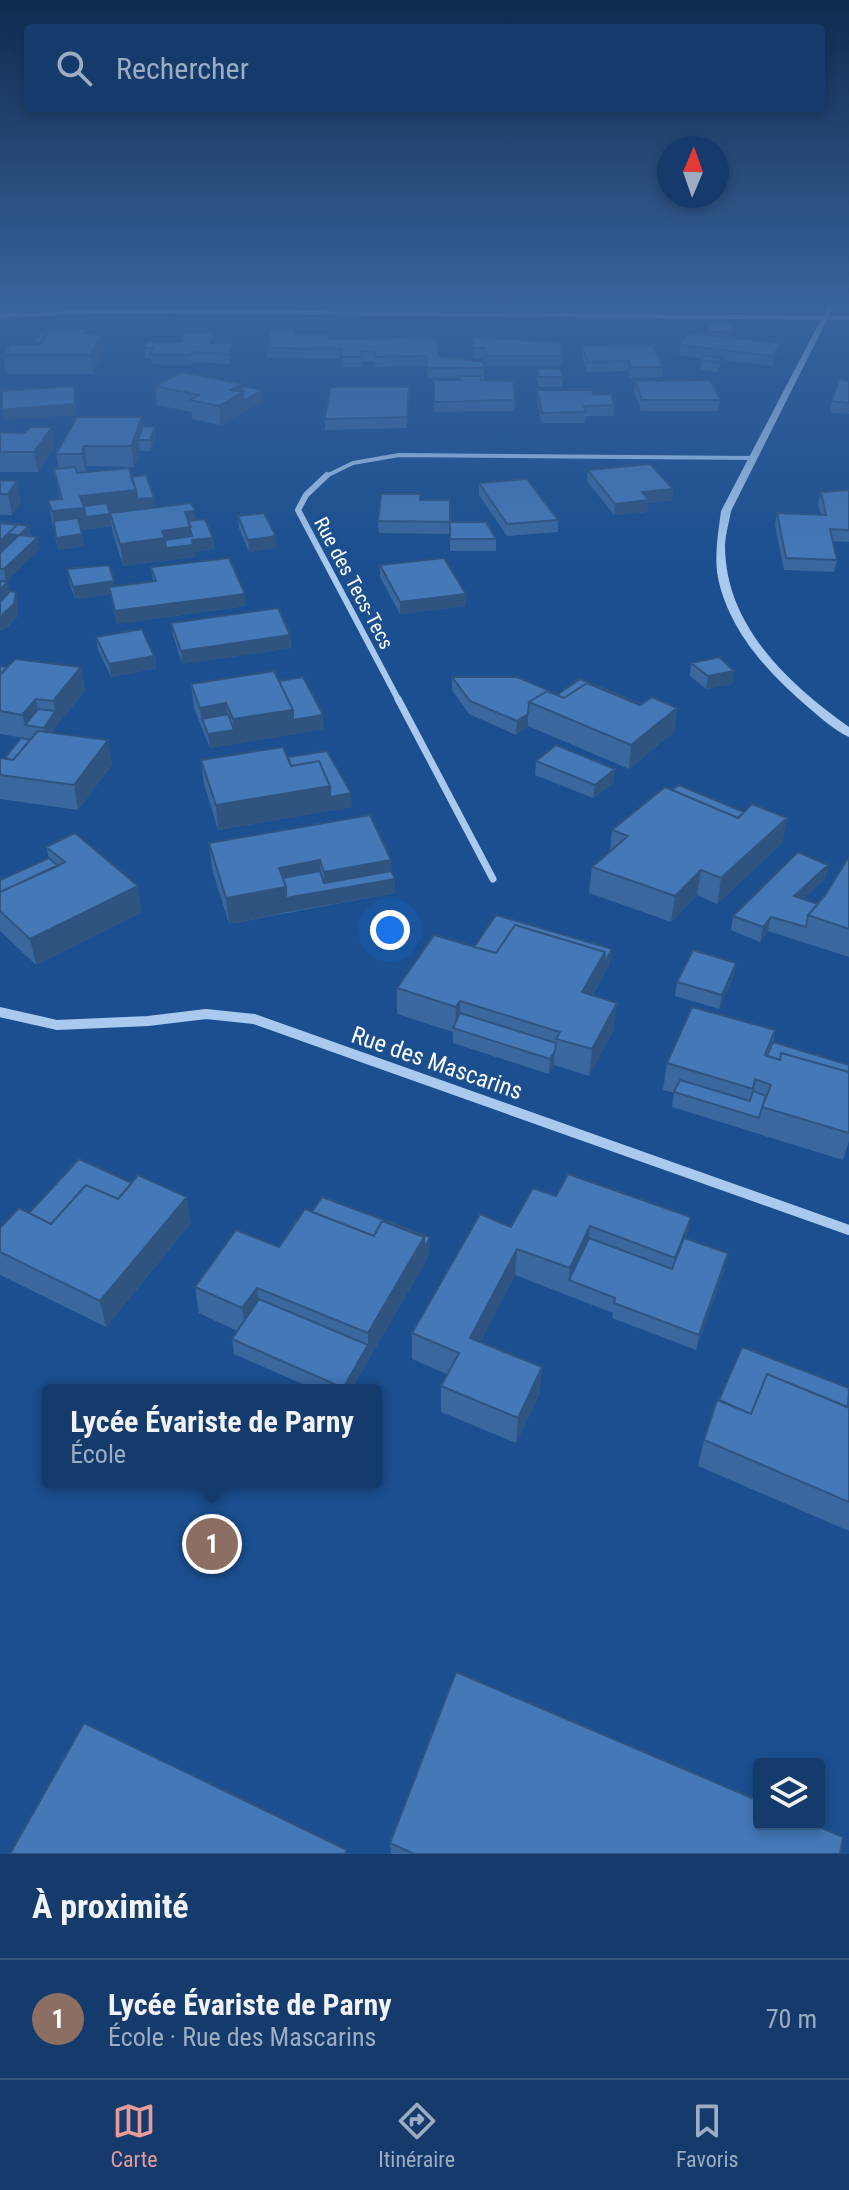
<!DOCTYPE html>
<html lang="fr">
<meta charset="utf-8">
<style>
body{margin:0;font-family:"Roboto Condensed",sans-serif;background:#214673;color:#f1f3f6}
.controls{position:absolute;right:24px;bottom:24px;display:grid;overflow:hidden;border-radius:8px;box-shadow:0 4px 12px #0003}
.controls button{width:72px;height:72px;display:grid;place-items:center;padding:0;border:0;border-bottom:2px solid #33557e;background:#143b6b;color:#f1f3f6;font:40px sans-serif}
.compass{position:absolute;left:657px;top:136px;width:72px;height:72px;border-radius:50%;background:#143b6b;box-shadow:0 4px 12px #0003;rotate:2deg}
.you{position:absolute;left:390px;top:930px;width:28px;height:28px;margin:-20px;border:6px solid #fff;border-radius:50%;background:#1a73e8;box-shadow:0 0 0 12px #1a73e833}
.badge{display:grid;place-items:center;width:52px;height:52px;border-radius:50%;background:#e69b98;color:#fff;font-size:26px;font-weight:700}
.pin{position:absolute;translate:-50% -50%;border:4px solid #fff;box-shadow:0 2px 8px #0006}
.popup{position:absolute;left:42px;top:1384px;width:340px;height:104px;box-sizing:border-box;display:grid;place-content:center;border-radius:8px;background:#143b6b;filter:drop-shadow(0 2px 6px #0005);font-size:26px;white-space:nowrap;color:#9dadc1}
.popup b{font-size:30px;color:#f1f3f6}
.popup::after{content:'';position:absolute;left:50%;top:100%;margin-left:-16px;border:16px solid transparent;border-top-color:#143b6b}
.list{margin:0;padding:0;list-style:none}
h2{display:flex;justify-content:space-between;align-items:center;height:104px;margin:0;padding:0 32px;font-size:34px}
h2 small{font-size:26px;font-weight:400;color:#9dadc1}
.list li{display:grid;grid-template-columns:52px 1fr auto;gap:24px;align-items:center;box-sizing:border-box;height:120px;padding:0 32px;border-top:2px solid #33557e}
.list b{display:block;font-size:30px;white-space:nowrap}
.list p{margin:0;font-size:26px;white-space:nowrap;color:#9dadc1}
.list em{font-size:26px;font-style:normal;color:#9dadc1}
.icon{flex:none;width:44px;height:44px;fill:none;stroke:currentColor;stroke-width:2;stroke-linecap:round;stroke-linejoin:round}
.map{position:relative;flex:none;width:849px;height:1854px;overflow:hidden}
.search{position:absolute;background:#143b6b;box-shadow:0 4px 12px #0003;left:24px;right:24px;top:24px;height:88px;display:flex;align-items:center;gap:20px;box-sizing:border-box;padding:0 28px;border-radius:8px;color:#9dadc1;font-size:30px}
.sheet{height:224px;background:#143b6b}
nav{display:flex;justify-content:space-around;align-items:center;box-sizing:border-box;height:112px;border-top:2px solid #33557e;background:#143b6b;font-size:22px;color:#9dadc1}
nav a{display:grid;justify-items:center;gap:4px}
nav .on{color:#e69b98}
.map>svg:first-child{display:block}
</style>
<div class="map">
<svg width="849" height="1854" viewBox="0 0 849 1854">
<rect width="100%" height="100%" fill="#1b4f8f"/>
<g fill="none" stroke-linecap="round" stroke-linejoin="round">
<path stroke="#a9c9ee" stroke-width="4" d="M0,316L102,311L849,318
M324,477L353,463L399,455L752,458"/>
<path stroke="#a9c9ee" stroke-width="6" d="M327,475L306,495L298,510L399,701"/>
<path stroke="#a9c9ee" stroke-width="7" d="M398,699L493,879"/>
<path stroke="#a9c9ee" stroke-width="10" d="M0,1012L57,1025L148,1021L206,1014L254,1019L849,1230"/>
<path fill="#a9c9ee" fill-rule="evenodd" d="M830,302H836L731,511C729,523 725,536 725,547C726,627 789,684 849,727V737C835,731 821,718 809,708C769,674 729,631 718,578C714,556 718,534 721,511Z"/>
</g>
<path fill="#3a679d" d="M160,302H229L228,305L161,304Z
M396,302H444V303Z
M531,302H567V308H532Z
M735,325L734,335L732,338L778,353L772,366L721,360L718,372L700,370L701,360L703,358L679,355L680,345L705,335L706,331Z
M88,332L92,334H101L104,352L93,374H6L3,355L34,345V343Z
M296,334L438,356L484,362V379H481V380L515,400L514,411L434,412V380H459V378H427L426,366L375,367V362H362V367H342V359L267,358V348Z
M472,337L562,356L561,366H486L485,358H473Z
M215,343L233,353L230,364L193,362L191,365H164L152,364L151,358H145L144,348Z
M582,346L663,367L662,377L630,378L628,371L587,372L582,356Z
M538,368L563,377L562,387H539L537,379Z
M635,381L720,400L718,411H641L634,391Z
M849,381V414L830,412L832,401Z
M242,384V386L262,390L263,401L220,425L192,419V412L157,405L155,386Z
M409,387L407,428L325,430V419Z
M537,390L593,395L614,405L613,416H586L585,423H542L537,401Z
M143,426L155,427L156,437L151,451H140V449L134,467L87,466L86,472L131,477L156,507L196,520L213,538L214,550L194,552L195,557L123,566L113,534L110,514L112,526L81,530L84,546L58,550L48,500L60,499L54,469H59L56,454Z
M52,427L55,447L38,472H0V432L25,433Z
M588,470L673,489L672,500L648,503L647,512L614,515L587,481Z
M0,480L21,501L12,515H0Z
M479,483L558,520V532L507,536L479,495Z
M849,490V542L832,541L837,560L834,572L784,570L775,525L777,513L821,515L818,504L821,492Z
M420,500L450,522L496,539V551H450V534L379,533L378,521Z
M238,516L276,548L249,552L239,528Z
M0,522L29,526L31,536L40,549L6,581L10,591L16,592L18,605L17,617L6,628L0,631Z
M380,565L466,594V606L400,614L380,577Z
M151,567L246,606L117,624L110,594L75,599L69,582L67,569L115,587L153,582Z
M171,623L290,635L291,648L182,664L173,635Z
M96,637L154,656L156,668L111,677L98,650Z
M691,663L734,671L732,684L706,689L690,676Z
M0,666L81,667L85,691L57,725L52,733L108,740L112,765L78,810L0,799V758H5L31,739L0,734Z
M452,677L558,694L677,708L674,732L629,769L528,726L516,735L469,714L452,690Z
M279,681L324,729L210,748L194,708L191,684Z
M288,757L352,807L218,830L204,784L201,760Z
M536,761L615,769L613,783L593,798L535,775Z
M672,790L744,812L787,818L782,843L717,904L697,895L671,922L589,893L592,867L610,851L612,830Z
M209,843L391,860V871L395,879V893L229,924L212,869Z
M46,847L142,912L36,965L0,931V880L49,858Z
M849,858V957L768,931L760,942L731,930L733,916L828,865L825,879L803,899L818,904L826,894Z
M474,947L610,963L593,995L614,1029L589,1076L554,1065L549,1074L453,1043V1032L397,1014V988Z
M736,963L733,977L719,1009L675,996L677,982Z
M775,1030L773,1042L849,1065V1141L843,1160L672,1107L674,1093L663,1090L667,1063Z
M132,1183L191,1223L106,1327L0,1275V1228L29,1213Z
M533,1188L687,1239L725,1268L696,1350L612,1318L613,1313L515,1275L480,1342L540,1393L516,1443L441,1412V1386L447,1374L412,1359V1333L511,1227Z
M279,1247L430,1252L424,1264L351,1390H316L234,1354L232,1339L237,1331L199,1313L195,1287Z
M849,1388V1531L698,1466L704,1440L719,1400Z
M390,1843L840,1854H391Z"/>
<path fill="#305480" d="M735,325L734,335L729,343L730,333Z
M101,334L104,352L93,374L91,355Z
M233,343V353L230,364L229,354Z
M780,343L778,353L772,366L773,356Z
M242,384L244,401L262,390L263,401L220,425L219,406L231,390Z
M74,386L77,415L4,420L2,410Z
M142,417L144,437L138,440L140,449L134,467L131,446Z
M52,427L55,447L38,472L34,452Z
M155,427L156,437L151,451L150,440Z
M84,446L87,466L86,474L82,454Z
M17,481L21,501L12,515L8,494Z
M673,489L672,500L648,503L647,512L614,515L615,504L642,492Z
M136,490L139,511L110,514L112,526L88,529L86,517L88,529L56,533L52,511L80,496Z
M154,498L156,510L139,511L137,499Z
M195,511L197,532L213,538L214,550L194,552L195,557L123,566L120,544L162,531L185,512Z
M17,525L29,526L31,538L0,567V541Z
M82,534L84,546L58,550L56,538Z
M276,536V548L249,552L248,540Z
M38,537L40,549L6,582L4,569Z
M114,581L116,593L109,587L110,594L75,599L73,587Z
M8,582L12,604L0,605V589Z
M16,592L18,605L17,617L6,628L0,631V617Z
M245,594L246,606L117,624L115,611Z
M466,594V606L400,614V602Z
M290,635L291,648L182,664L181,651Z
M154,656L156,668L111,677L109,664Z
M81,667L85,691L57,725L47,742L44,728L55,711L53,701Z
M734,671L732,684L706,689L708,676Z
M36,699L40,722L25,725L22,715Z
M226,703L229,727L202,719L200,708Z
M677,708L674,732L629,769L631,745Z
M293,710L323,715L324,729L210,748L208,734L234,730L233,719Z
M528,714V726L516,735L517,721Z
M108,740L112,765L78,810L74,785Z
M615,769L613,783L593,798L595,785Z
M330,786L351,793L352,807L218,830L216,805Z
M787,818L782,843L717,904L721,878Z
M320,860L321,885L286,892L288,912L229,924L226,898L279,868Z
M391,860L392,879H395V893L288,912L286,898L325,891L324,872Z
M828,865L825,879L791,910L794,896Z
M701,870L697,895L671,922L675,896Z
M138,886L142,912L36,965L30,939Z
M771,917L768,931L760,942L763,927Z
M612,949L610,963L580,1018L582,992L605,952Z
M736,963L733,977L719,1009L722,995Z
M460,1001V1027L455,1029L456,1007Z
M617,1003L614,1029L589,1076L592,1049Z
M555,1051L554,1065L549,1074L550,1059Z
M187,1197L191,1223L106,1327L100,1301Z
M691,1217L686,1243L670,1284L675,1258Z
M590,1226L587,1252L569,1280L570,1268Z
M424,1237H430V1252L424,1264L351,1390H343V1388L368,1345V1333Z
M517,1249L515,1275L469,1365L470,1338Z
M728,1253L725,1268L696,1350L699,1335Z
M257,1288L261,1314L246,1335L242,1308Z
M542,1367L540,1393L516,1443L518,1418Z"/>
<path fill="#4478b7" stroke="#305480" stroke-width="2" d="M712,322L735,325L730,333L706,331Z
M49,329H88L85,334H101L91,355H3L10,345H40Z
M271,329L296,330L295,334H329L328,339L437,338L438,356L484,362L485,368H427L426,356L375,357V352L362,351L361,357H341L342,349L267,348Z
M40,332H47L41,343H34Z
M185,332H215L211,343H233L229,354L192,352L190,355H163L150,354L153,348H144L147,342H181Z
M688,333L780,343L773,356L680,345Z
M472,337L560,342L562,356H486L485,348H473Z
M652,345L663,367H631L629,361L588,362L582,346Z
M704,356L722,358L720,362L701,360Z
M538,368L561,369L563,377H539Z
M182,372L242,384L231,390L243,392L219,406L190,400L199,395L155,386Z
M459,376H481V380L513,381L515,400L434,402V380H460Z
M839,379L849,381V403L832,401Z
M711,380L720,400H642L635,381Z
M74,386L75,404L2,410V391Z
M242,386L262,390L244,401Z
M330,387H409L407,417L325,419Z
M537,390H592L593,395L611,394L614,405L584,406L586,412L542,413Z
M77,417H142L131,446H84L82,454H56Z
M143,426L155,427L150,440H138Z
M30,427H52L34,452H0V432L25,433Z
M650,464L673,489L642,492L649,500L615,504L588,470Z
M75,467L77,473L129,468L136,490L80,496L84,508L52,511L48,500L62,499L54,469Z
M146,475L154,498L137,499L136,490L131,477Z
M527,479L558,520L507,524L479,483Z
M0,480L17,481L8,494H0Z
M849,490V530L830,529L837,560L786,558L777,513L826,515L821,492Z
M381,494H420V500H450V522L378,521Z
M107,503L110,514L86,517L84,506Z
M191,503L195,511L185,512L191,527L162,531L165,538L120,544L110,513Z
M264,513L276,536L248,540L238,516Z
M78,518L82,534L56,538L54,521Z
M205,519L213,538L192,540L193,545L166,548L165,540L192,536L188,521Z
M0,522L29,526L19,535L38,537L4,569H0V553L19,535L8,534L17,525Z
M450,522H486L496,539H450Z
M0,523L17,525L0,541Z
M229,558L245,594L115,611L109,587L156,581L151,567Z
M444,558L466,594L400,602L380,565Z
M109,565L114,581L73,587L67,569Z
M0,581L8,582L0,589Z
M10,591L16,592L14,604L0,617V602Z
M278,608L290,635L181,651L171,623Z
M142,629L154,656L109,664L96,637Z
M719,657L734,671L708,676L691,663Z
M15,659L81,667L53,701L36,699L22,715L0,711V675Z
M0,666L7,667L0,675Z
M274,671L293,710L233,719L226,703L200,708L191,684Z
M303,677L323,715L293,720V710L279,681Z
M452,677H517L558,694L580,679L641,704L640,705L587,683L564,698L547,691L529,702L528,714L517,721L470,701Z
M587,683L640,705L652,697L677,708L631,745L529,702L547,691L564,698Z
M38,709L55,711L44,728L25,725Z
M228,714L234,730L208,734L202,719Z
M38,731L108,740L74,785L0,775V758L13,760Z
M21,738L30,740L13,760L5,758Z
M556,745L615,769L595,785L536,761Z
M283,747L291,766L319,761L330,786L216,805L201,760Z
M327,751L351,793L330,797V786L319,761L291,766L288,757Z
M679,785L744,812L738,818L672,790Z
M665,787L738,818L752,804L787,818L721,878L701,870L675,896L592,867L628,836L612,830Z
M370,815L391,860L324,872L320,860L279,868L286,887L226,898L209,843Z
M75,833L138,886L30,939L0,911V892L65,862L46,847Z
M798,852L828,865L794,896L818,904L808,915L806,927L771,917L763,927L733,916Z
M49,858L58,866L0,892V880Z
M848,858H849V929L808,915L826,894Z
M320,871L324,883L391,871L395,879L286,898V887L283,878Z
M496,915L612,949L604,963L605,952L515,925L496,953L474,947Z
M515,925L605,952L582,992L617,1003L592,1049L556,1039L560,1032L460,1001L456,1007L397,988L434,935L496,953Z
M693,950L736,963L722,995L677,982Z
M692,1007L775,1030L765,1055L780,1060L781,1053L849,1072V1133L762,1107L771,1085L755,1079L753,1089L667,1063Z
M460,1013L556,1043L555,1051L550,1059L453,1028Z
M773,1042L849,1065V1072L781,1053L780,1060L767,1056Z
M680,1080L750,1101L753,1091L766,1096L762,1107L759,1118L674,1092Z
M79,1159L132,1183L118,1199L86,1185L51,1224L29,1213Z
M568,1174L691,1217L675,1258L590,1226L570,1268L517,1249L470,1338L542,1367L518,1418L441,1386L459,1353L412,1333L480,1214L511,1227L533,1188L556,1196Z
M138,1175L187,1197L100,1301L0,1252V1228L19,1208L51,1224L86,1185L118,1199Z
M322,1197L430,1237L424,1249V1237L382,1221L374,1236L312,1212Z
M305,1209L374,1236L382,1221L424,1237L368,1333L257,1288L242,1308L195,1287L236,1230L279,1247Z
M589,1238L672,1269L684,1238L728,1253L699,1335L614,1303L615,1298L569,1280Z
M259,1299L368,1345L343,1388L232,1339Z
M742,1347L849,1388L848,1407L767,1374L751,1414L719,1400Z
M767,1374L849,1408V1406V1502L704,1440L717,1400L751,1414Z
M456,1672L759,1801V1824H812L843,1837L840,1854H414L390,1843Z
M84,1723L347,1850L345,1854H10Z"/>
<linearGradient id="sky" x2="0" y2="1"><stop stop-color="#0f2b4f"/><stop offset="0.54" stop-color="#39639b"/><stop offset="1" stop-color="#39639b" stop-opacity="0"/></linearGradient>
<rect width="849" height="562" fill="url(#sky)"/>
<g text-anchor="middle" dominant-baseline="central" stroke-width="6" stroke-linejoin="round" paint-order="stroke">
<g font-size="20" fill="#fff" stroke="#1b4f8f">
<text transform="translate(354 583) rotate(62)">Rue des Tecs-Tecs</text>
</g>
<g font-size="24" fill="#fff" stroke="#1b4f8f">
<text transform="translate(437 1063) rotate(19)">Rue des Mascarins</text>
</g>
</g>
</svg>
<div class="controls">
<button><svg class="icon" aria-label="layers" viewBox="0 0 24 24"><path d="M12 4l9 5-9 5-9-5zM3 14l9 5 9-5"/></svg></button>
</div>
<svg class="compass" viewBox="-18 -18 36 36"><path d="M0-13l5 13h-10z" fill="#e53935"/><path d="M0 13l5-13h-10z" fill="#9dadc1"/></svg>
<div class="you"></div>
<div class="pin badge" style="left:212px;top:1544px;background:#8d6e63">1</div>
<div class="popup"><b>Lycée Évariste de Parny</b>École</div>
<div class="search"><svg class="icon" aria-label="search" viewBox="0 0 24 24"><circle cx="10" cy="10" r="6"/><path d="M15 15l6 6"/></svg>Rechercher</div>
</div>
<section class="sheet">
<h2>À proximité<small></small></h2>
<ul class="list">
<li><span class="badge" style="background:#8d6e63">1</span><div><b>Lycée Évariste de Parny</b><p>École · Rue des Mascarins</p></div><em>70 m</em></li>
</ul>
</section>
<nav>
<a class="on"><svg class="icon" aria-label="map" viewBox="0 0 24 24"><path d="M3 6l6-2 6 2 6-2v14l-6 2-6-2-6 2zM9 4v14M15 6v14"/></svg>Carte</a>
<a><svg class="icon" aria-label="directions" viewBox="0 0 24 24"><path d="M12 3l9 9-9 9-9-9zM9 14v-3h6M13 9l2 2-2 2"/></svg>Itinéraire</a>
<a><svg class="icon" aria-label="saved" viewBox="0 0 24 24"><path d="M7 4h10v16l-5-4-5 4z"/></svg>Favoris</a>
</nav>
